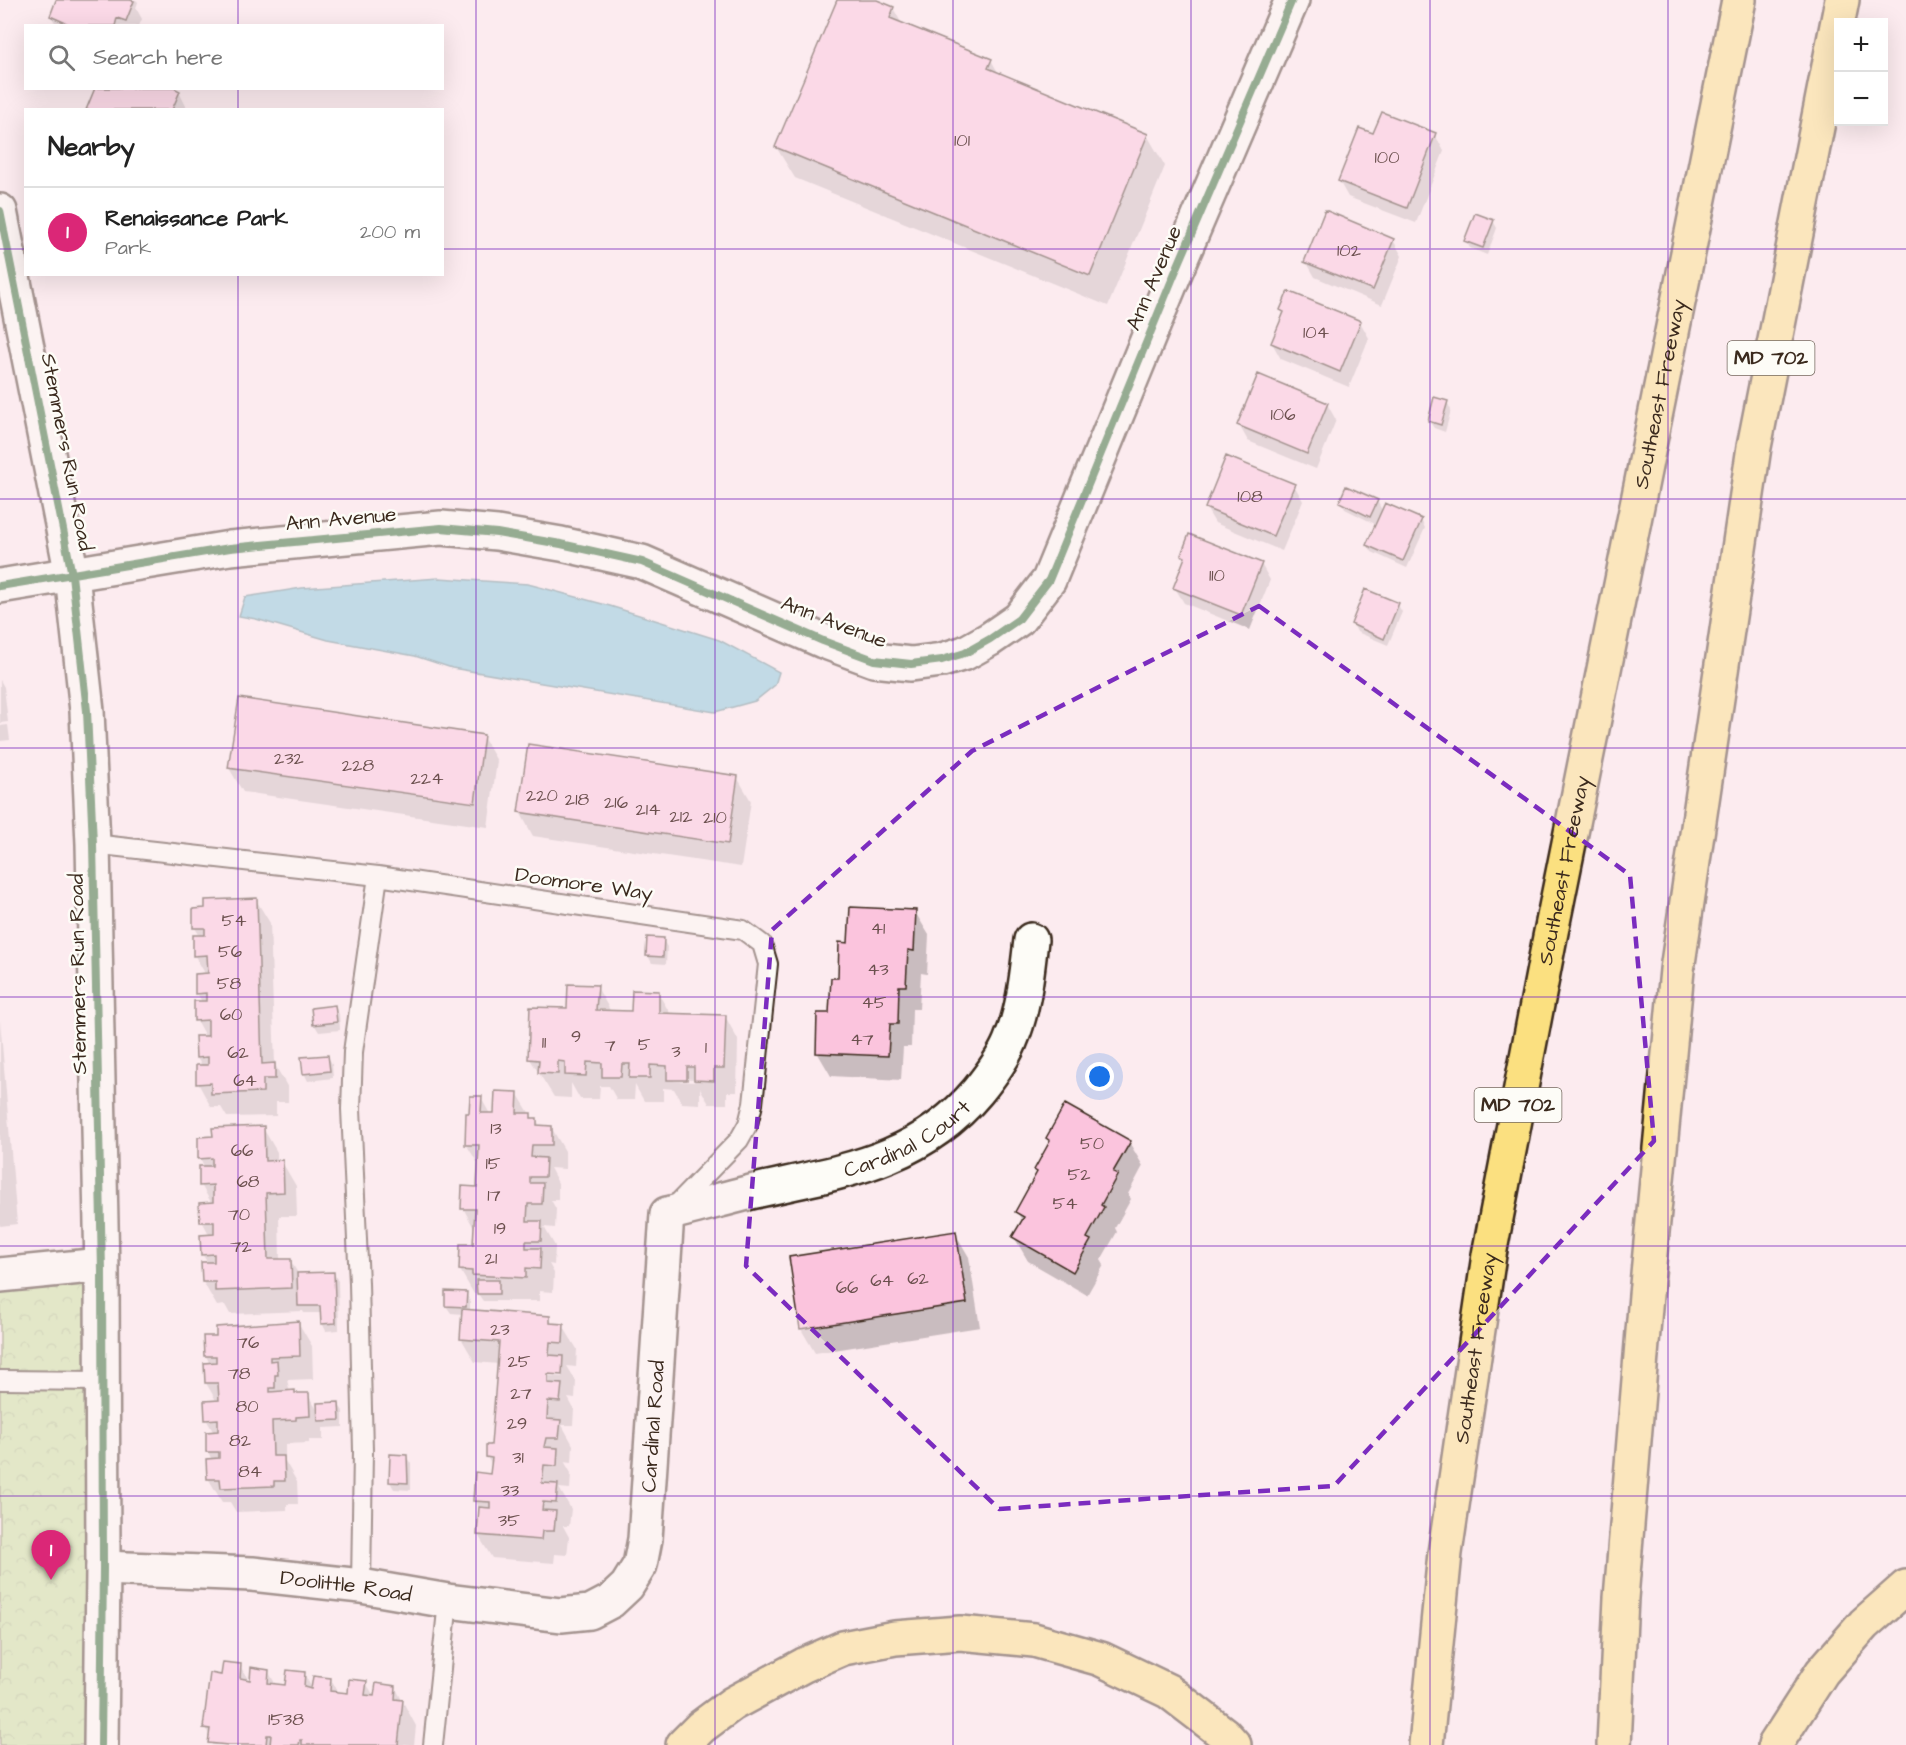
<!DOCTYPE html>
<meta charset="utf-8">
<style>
body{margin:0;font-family:"Architects Daughter",sans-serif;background:#f2f2f2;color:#222}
.controls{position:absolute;right:18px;top:18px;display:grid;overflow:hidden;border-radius:0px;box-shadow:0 6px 24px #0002}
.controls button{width:54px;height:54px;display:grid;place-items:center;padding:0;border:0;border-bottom:2px solid #e0e0e0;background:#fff;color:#222;font:30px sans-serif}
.you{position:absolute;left:1100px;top:1077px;width:21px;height:21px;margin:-15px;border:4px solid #fff;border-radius:50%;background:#1a73e8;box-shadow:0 0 0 9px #1a73e833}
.badge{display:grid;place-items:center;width:39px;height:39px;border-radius:50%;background:#db2777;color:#fff;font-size:20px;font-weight:700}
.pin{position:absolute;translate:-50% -50px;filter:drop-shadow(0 2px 3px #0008)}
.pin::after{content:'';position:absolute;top:32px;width:21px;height:18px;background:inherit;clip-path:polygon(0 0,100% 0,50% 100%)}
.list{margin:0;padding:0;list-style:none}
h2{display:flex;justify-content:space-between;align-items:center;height:78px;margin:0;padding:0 24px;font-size:26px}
h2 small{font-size:20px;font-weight:400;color:#767676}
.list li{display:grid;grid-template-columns:39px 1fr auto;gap:18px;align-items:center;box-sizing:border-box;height:90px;padding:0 24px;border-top:2px solid #e0e0e0}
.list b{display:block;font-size:22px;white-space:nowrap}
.list p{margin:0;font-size:20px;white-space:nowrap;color:#767676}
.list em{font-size:20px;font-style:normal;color:#767676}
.icon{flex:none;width:33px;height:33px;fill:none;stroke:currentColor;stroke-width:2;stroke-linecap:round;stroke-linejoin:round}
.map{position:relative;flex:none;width:1906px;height:1745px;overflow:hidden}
.search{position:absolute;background:#fff;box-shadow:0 6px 24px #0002;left:24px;top:24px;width:420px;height:66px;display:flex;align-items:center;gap:15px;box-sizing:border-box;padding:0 21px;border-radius:0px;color:#767676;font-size:22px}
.panel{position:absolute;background:#fff;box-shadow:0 6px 24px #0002;left:24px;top:108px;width:420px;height:168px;border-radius:0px}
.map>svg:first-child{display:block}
</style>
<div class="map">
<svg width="1906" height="1745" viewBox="0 0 1906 1745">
<defs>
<pattern id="park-crowns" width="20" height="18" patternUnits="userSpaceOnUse" patternTransform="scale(1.5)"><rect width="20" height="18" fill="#c5e29a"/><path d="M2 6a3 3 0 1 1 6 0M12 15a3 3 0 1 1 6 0" fill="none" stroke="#aac284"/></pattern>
</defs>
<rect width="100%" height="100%" fill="#fcebef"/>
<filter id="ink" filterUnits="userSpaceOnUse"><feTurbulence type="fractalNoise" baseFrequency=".0167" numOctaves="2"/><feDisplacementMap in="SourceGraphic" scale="12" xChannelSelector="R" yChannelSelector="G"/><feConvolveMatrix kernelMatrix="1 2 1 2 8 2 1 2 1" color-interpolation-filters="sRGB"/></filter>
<g filter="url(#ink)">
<path fill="url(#park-crowns)" stroke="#80865c" stroke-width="1.5" d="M101,1265L97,1745H0V1275Z"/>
<path fill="#7bc6db" stroke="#61888f" stroke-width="1.5" d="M439,578L528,584L610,606L719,640L779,672L775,685L755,701L715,712L452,668L415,656L328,640L256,619L239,616L245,597L302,588Z"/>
<path fill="#0003" fill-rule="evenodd" d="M58,0H136L138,2L136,8L142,19L139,26H57L51,16Z
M838,0H873L893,8L902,24L991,60L999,74L1147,135L1165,166L1108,306L795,178L776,147Z
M179,92L188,110H88Z
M1374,135H1435L1444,151L1416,223L1348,197L1339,181Z
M1493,221L1497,228L1487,255L1470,248L1466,241Z
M1393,240L1402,256L1382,305L1315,277L1306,261Z
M1281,310L1360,322L1369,338L1349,387L1281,359L1272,343L1284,314Z
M1447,402L1451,410L1445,432L1434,428L1429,421Z
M1327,404L1336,420L1316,469L1248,441L1239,425Z
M1294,485L1303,501L1282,551L1215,523L1206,508Z
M1377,501L1383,512L1421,520L1425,528L1407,568L1372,552L1368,545L1377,525L1345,509L1341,502Z
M1182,555L1261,564L1270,580L1250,630L1184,603L1175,588L1186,560Z
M1398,605L1402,612L1388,645L1357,632L1353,624Z
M0,680L4,687L8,722L0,723Z
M8,725L10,740L0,741V726Z
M483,737L497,761L488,827L243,792L229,768Z
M737,777L751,801L741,867L533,836L520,812Z
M256,900L270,923L275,1065L288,1088V1102H276V1116L227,1117L221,1107H211L198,1083L202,1066L197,1058L206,1038L196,1020L202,1002L197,993L206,975L195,956L200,936L195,928Z
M915,912L929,935L927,974L921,973L919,1009H912L911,1047H903L901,1080L831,1076L817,1052L831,1015L849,944Z
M663,940L667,947L666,964L652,963L648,956Z
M597,987L611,1012H632L658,993L671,1015L725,1016L738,1040L737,1092H727V1104H709L700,1088V1104L682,1103L674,1089L663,1088V1101H644L635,1085L634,1100H617L609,1086H600L599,1099H580L571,1083V1098L554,1097L530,1059L568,1009ZM674,1078L695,1079L694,1082L674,1081Z
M335,1007L339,1014L340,1030L319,1032L314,1024Z
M0,1020L17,1224L0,1226Z
M328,1057L332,1064L333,1078L308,1081L304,1073Z
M517,1093L533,1119H536L541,1127H551L565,1151V1169L550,1168L558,1183V1200H551L556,1209L555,1228L544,1227L555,1246L554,1265L549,1264L554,1273L553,1292L539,1291V1301H483L478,1294H474L460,1270L475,1245V1230L463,1208L479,1188L480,1167L466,1144L471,1114L481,1098L490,1114L496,1115Z
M263,1128L277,1152V1162H282L296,1186L297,1216H279L280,1260H290L299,1275L334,1274L338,1281L339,1330L326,1331L322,1323V1313H304L303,1311L230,1314L225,1305L217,1306L203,1282L208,1263L202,1254L210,1236L202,1221L212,1204L201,1185L205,1168L200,1158Z
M1047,1138L1129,1142L1143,1166L1128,1194L1131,1199L1115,1228L1117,1232L1101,1260L1104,1265L1087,1295L1028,1261L1014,1237L1023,1222L1017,1212L1038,1174L1035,1170L1050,1143Z
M955,1233L969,1257L980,1327L815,1353L801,1329L790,1259Z
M466,1294L470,1301V1312L549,1318L553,1324L563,1326L577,1349L576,1367L567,1366L576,1381L575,1399L568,1398L574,1409L573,1425H562L573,1445L572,1462L564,1461L571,1473L570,1489L559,1488L571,1509L569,1526H563L569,1537L567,1555L555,1554L554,1563L492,1558L478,1535L480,1510L475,1500L491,1476L492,1466L487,1457L492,1447L499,1364L475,1362L461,1338L463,1314L451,1313L446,1306ZM541,1372L562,1374V1377L541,1375Z
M298,1322L312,1346L313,1379L287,1380L290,1392L296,1395H308L319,1413L338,1404L343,1411V1427L323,1428V1440H309V1443L285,1444V1461L297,1482L298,1504H287V1510L236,1512L230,1502H222L208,1478L212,1460L208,1452L207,1434L214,1433L206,1419L217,1402L206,1383L210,1364L206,1356L218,1337Z
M406,1456L411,1464V1490L394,1489L390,1482Z
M240,1666L251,1684L268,1671L276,1685L286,1686L304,1674L312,1688L330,1679L339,1693L349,1695L366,1683L376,1699L395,1687L416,1726L414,1745H212L211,1737L205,1728L222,1676Z"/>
<path fill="#fbc4dd" stroke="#3b2a1e" stroke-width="1.5" d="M56,0H130L134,1L126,21L117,18L115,26H73L50,16Z
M837,0H877L894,7L890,18L992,59L988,68L1148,134L1090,276L775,147Z
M95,88H174L180,91L172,110H86Z
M1382,112L1436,133L1407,208L1338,181L1359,128L1373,133Z
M1325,210L1394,239L1373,290L1304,262Z
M1475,213L1494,220L1483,248L1464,241Z
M1288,291L1361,321L1340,372L1271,343L1284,312L1280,310Z
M1258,374L1328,403L1307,454L1237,425Z
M1434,397L1448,401L1441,425L1428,421Z
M1226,456L1295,484L1273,536L1205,508Z
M1346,486L1378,500L1370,517L1339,502Z
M1385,503L1422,519L1403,561L1366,545Z
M1189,534L1262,563L1241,615L1173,588L1185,557L1181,555Z
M1365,589L1399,603L1384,639L1351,624Z
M239,698L484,735L475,803L228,768Z
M528,744L738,776L728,844L518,812Z
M257,898L262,1064L275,1063V1079H263V1092L211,1094V1083L196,1084V1065H208V1057L196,1058L195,1036H208V1020L194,1021V1001H206V993L195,994V974L208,973L207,955L193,956V935H205V928H193V909L205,908V900Z
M850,907L916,910L914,951L908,950L906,986H899L898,1024H890L888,1056L816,1053L817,1013H829L831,978H838L839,942L848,943Z
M647,937L664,938L663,957L646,956Z
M568,984L598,985L596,1010L631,1011L632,990L659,991V1013L726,1015L724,1068H714V1081L694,1080V1067H687V1080H667V1066L650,1065V1078H629L630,1064H622L621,1077H602V1063L587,1062L586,1076L565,1075V1062L558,1061V1074L538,1073L539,1060L528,1059L530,1007L567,1008Z
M335,1005L337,1022L313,1025L311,1008Z
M328,1055L330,1071L303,1074L301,1057Z
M495,1091L518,1092L517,1113H531V1118H537V1125L552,1126V1145H532L531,1157L546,1158L545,1177H530V1183H543L542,1204H528L527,1221H542L541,1241H526V1248H541L540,1269L526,1268V1278L472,1275V1271L459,1270L460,1244H473L475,1209H461L462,1186L477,1187L479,1145H465L466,1113H469L470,1096H482L481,1113H494Z
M1065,1104L1131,1141L1113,1172L1118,1174L1101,1205L1104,1207L1087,1238L1091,1240L1073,1272L1012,1237L1024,1217L1015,1212L1037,1172L1034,1170L1050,1141L1046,1138Z
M264,1126L265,1161L283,1160L284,1192L266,1193L268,1259H291L292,1288L215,1291V1282H202L201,1262H214V1254L201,1255L200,1235L214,1234V1222H200L199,1203L213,1202V1185L199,1186V1166H212V1158L198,1159V1137L213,1136L212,1128Z
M956,1231L967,1303L800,1329L789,1257Z
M334,1272L336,1323L321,1324L320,1306H298L297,1273Z
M476,1280H499V1294H477Z
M445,1291L467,1292L466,1307L445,1306Z
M462,1309L550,1316V1323L564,1324L563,1343L550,1342L549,1355L563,1356L562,1375L548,1374V1383L562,1384L560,1402L548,1401L547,1419L561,1420L559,1438H546L544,1447L558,1448L557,1466L544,1465L542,1483L558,1484L556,1503L543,1502L542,1510L556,1511L554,1531H542L541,1540L477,1535L479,1507L490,1508V1502L473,1501L475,1472L490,1474L492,1458L486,1457V1445H491L499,1342L460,1339Z
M299,1321L300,1356L270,1357V1361L277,1360L278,1375H275V1388H270V1392L295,1390V1393H309L310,1416L296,1417V1420L272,1421L273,1456H284L285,1481H274V1486L221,1488L220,1479H207L206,1459L219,1458V1452H206V1432L218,1431V1419L205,1420L204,1401L219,1400L218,1383H205L204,1363L216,1362V1356H204L203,1336H216V1327Z
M339,1402L340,1420L318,1421L317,1403Z
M390,1454L407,1455L408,1483L389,1482Z
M223,1662L241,1664L240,1678L250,1680L251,1667L269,1670L268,1683L285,1685L287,1670L305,1672L304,1687L311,1689L313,1676L331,1678L330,1691L348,1693L349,1679L367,1681L365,1695L374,1696L376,1683L396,1686L395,1699L403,1700L398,1745H302V1740H300L299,1745H270L271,1735H267L266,1745H228L208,1743L210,1729L203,1728L210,1673L221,1675Z"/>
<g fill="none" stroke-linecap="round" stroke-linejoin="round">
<g stroke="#3b2a1e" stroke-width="22">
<path id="lane" d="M93,844L378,876L743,930L762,944L768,964L753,1104L748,1124L739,1140L674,1207
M0,1380L102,1381
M361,1586L363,1451L359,1283L351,1109L353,1052L378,876
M433,1745L448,1601"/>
</g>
<g stroke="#3b2a1e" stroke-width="38">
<g id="street">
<path d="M0,586L230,548L441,528L497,533L561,544L642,562L823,641L874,660L911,664L942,660L965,653L990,639L1019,619L1049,580L1174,275L1292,0"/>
<path d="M0,1275L101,1265"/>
<path id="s1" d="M103,1568L252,1574L361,1586L448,1601L561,1615L590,1612L611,1601L627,1586L640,1565L645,1539L667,1214C695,1207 723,1199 751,1192C837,1172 917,1164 978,1091C990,1076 1003,1059 1010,1042C1024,1010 1027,974 1031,940"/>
</g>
</g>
<g stroke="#3b2a1e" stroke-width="38">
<path id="secondary" d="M0,211L72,575L87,711L93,844L102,1271L103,1568L101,1745"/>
</g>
<g stroke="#3b2a1e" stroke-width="38">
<g id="highway">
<path d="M683,1745L701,1727L732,1704L804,1665L843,1648L895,1638L960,1633L1034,1640L1101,1659L1168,1691L1224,1734L1234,1745"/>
<path id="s2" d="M1426,1745L1445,1553L1489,1255L1549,942L1739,0"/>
<path d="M1614,1745L1621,1598L1646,1295L1677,970L1754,447L1842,0"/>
<path d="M1775,1745L1822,1672L1864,1624L1906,1587"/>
</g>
</g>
<use href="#lane" stroke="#fdfcf7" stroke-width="18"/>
<use href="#street" stroke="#fdfcf7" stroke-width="33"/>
<use href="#secondary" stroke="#fdfcf7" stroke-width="33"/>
<use href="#highway" stroke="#fbe080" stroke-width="33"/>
<g stroke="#fdfcf7" stroke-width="11">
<path id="cycleway" d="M0,211L72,575L87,711L93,844L102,1271L103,1568L101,1745
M0,586L230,548L441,528L497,533L561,544L642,562L823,641L874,660L911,664L942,660L965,653L990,639L1019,619L1049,580L1174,275L1292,0"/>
</g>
<use href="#cycleway" stroke="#1b5e20" stroke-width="8"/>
</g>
</g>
<path d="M0 0H1906V1745H0ZM1259,606L1630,875L1654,1141L1334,1486L999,1509L746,1266L772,930L972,751Z" fill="#fcebef" fill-opacity=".55" fill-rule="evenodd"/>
<path fill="none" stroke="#7b2cbf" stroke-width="4.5" stroke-dasharray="12 8" stroke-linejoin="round" d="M1259,606L1630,875L1654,1141L1334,1486L999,1509L746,1266L772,930L972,751Z"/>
<path fill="none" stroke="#7b2cbf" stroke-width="1.5" stroke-opacity="0.55" d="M238,0V26M476,0V1745M715,0V1745M953,0V1745M1191,0V1745M1430,0V1745M1668,0V1745M238,88V110M0,249H26M442,249H1906M238,274V1745M0,499H1906M0,748H1906M0,997H1906M0,1246H1906M0,1496H1906"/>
<g text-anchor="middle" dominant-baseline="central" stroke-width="5" stroke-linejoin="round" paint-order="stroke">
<g font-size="18" fill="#6b504e">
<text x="962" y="140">101</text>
<text x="1387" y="157">100</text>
<text x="1349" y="250">102</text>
<text x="1316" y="332">104</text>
<text x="1283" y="414">106</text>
<text x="1250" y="496">108</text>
<text x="1217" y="575">110</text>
<text x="289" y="758">232</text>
<text x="358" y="765">228</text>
<text x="427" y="778">224</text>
<text x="542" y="795">220</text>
<text x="577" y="799">218</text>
<text x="616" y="802">216</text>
<text x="648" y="809">214</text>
<text x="681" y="816">212</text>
<text x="715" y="817">210</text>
<text x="234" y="920">54</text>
<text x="878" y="928">41</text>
<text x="230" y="951">56</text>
<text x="878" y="969">43</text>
<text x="229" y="983">58</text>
<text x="874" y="1002">45</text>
<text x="231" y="1014">60</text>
<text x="576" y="1036">9</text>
<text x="862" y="1039">47</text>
<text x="544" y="1042">11</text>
<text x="644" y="1044">5</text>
<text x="610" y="1045">7</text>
<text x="706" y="1047">1</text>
<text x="676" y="1051">3</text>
<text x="238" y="1052">62</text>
<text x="245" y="1080">64</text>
<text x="496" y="1128">13</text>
<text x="1092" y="1143">50</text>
<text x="242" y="1150">66</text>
<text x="493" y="1163">15</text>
<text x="1079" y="1174">52</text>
<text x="248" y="1181">68</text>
<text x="494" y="1195">17</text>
<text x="1065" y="1203">54</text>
<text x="239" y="1214">70</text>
<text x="500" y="1228">19</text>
<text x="241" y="1246">72</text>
<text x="491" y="1258">21</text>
<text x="918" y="1278">62</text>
<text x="882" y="1280">64</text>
<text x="847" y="1287">66</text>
<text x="500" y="1329">23</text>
<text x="248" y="1342">76</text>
<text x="519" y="1361">25</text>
<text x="239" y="1373">78</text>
<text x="521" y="1393">27</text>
<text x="247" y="1406">80</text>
<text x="517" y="1423">29</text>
<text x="240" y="1440">82</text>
<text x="518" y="1457">31</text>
<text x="250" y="1471">84</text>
<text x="510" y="1490">33</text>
<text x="509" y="1520">35</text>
<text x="286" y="1719">1538</text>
</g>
<g fill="#fdfcf7" stroke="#75695f" stroke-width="1.5">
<rect x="1727.5" y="341" width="87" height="34" rx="4.5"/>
<rect x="1474.5" y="1088" width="87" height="34" rx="4.5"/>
</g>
<g font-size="20" font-weight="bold" fill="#3b2a1e">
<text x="1771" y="358">MD 702</text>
<text x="1518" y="1105">MD 702</text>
</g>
<g font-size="21" fill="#3b2a1e" stroke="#fdfcf7">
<text transform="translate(1154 278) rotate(-67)">Ann Avenue</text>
<text stroke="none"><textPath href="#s2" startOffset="1372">Southeast Freeway</textPath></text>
<text transform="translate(67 452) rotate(79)">Stemmers Run Road</text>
<text transform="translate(341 519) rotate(-5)">Ann Avenue</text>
<text transform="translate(834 622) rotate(21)">Ann Avenue</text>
<text stroke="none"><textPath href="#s2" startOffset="886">Southeast Freeway</textPath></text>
<text transform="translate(584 884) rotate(8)">Doomore Way</text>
<text transform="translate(78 974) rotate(-91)">Stemmers Run Road</text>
<text stroke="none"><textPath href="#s1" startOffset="1166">Cardinal Court</textPath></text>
<text stroke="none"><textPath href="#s2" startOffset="400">Southeast Freeway</textPath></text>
<text stroke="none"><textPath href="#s1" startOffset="700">Cardinal Road</textPath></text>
<text stroke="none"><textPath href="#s1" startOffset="244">Doolittle Road</textPath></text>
</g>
</g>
</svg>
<div class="controls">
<button>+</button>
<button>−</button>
</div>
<div class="you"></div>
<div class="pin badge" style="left:51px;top:1580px">1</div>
<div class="search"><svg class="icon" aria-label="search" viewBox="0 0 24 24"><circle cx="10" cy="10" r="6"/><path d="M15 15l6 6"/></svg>Search here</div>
<section class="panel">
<h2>Nearby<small></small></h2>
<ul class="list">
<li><span class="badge">1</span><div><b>Renaissance Park</b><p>Park</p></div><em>200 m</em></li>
</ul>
</section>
</div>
